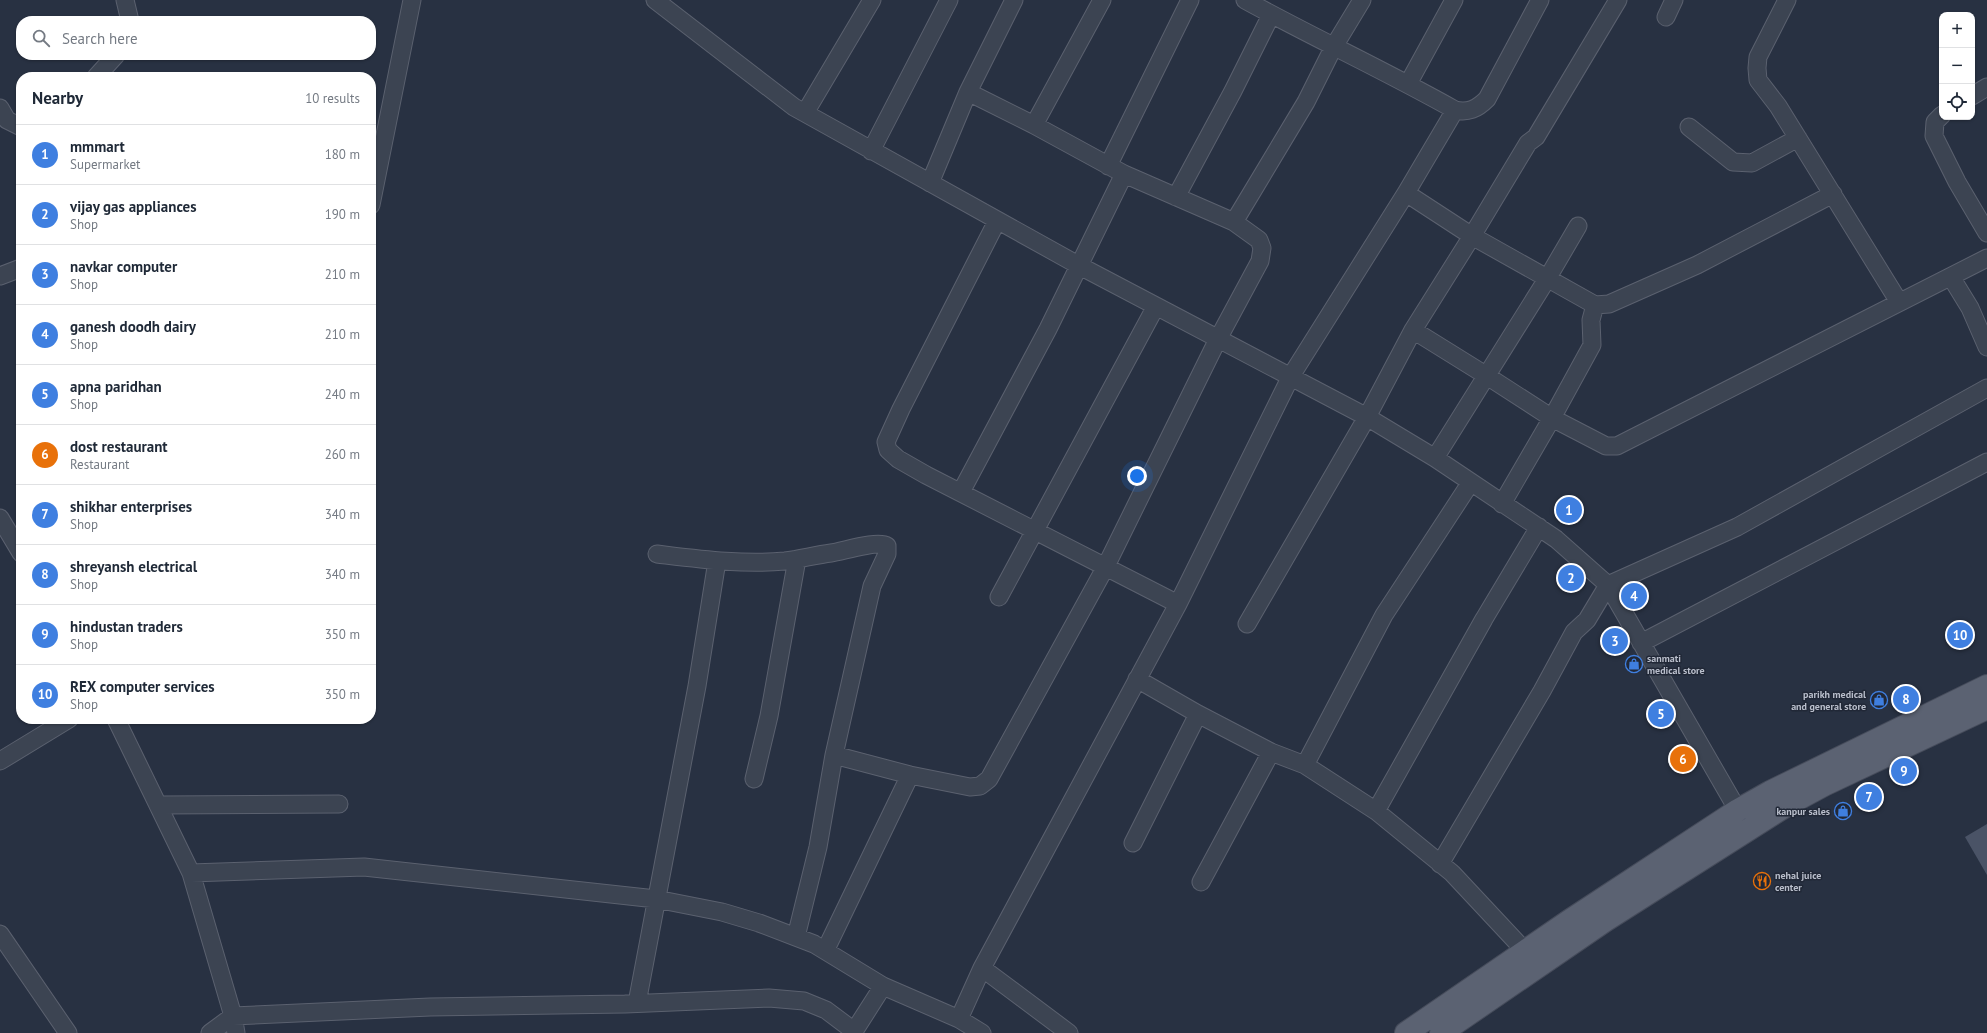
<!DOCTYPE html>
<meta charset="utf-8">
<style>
body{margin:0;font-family:"PT Sans",sans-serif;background:#f6f6f7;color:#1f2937}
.controls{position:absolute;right:12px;top:12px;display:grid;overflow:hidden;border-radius:8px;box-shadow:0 1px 3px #0004}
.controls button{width:36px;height:36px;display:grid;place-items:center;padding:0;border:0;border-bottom:1px solid #e0e1e3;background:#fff;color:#1f2937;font:20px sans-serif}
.you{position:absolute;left:1137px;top:476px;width:14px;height:14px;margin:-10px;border:3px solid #fff;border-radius:50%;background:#1a73e8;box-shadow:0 0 0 6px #1a73e833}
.badge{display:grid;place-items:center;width:26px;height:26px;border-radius:50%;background:#55678c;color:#fff;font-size:13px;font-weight:700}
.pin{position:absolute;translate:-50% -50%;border:2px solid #fff;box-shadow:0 1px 4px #0006}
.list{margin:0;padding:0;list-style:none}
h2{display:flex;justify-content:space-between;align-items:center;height:52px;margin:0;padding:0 16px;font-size:17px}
h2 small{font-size:13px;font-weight:400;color:#747a83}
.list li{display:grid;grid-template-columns:26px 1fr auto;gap:12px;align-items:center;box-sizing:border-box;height:60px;padding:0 16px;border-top:1px solid #e0e1e3}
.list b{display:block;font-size:15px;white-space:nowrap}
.list p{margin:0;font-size:13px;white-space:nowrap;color:#747a83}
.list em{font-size:13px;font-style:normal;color:#747a83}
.icon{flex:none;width:22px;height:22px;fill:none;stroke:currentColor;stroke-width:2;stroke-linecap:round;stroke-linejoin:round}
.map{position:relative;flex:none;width:1987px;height:1033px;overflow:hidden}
.search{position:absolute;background:#fff;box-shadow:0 1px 3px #0004;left:16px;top:16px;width:360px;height:44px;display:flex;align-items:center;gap:10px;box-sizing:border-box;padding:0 14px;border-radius:16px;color:#747a83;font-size:15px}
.panel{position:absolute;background:#fff;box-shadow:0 1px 3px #0004;left:16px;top:72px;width:360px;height:652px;border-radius:16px}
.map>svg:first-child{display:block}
</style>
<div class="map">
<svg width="1987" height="1033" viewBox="0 0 1987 1033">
<rect width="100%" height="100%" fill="#283142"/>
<path fill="#4a5366" d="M1987,824V875L1965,837Z"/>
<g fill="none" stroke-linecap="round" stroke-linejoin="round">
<g stroke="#5b616f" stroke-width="19">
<path id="street" d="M125,0L130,21
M655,0L794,107L1078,265L1367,417L1435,458L1556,539L1608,585L1744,821
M1245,0C1314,38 1386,71 1455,110C1468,113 1477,109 1487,99L1540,0
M1787,0L1758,57L1757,68L1758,80L1778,106L1899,302
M1666,17L1674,0
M96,77L116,55
M1408,84L1454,0
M1972,96L1987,87
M0,108L7,120L21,127
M805,113L872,0
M1942,115L1935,122L1934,136L1957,182L1987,233
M1034,125L1102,0
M1689,127L1733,162L1752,163L1798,138
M871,151L949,0
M1108,166L1190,0
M930,183L968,92L1014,0
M1406,193L1472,236L1595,305
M1176,197L1233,91L1271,15
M371,205L412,0
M997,221L901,409L886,442L888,450L898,459L926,475L1178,604
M1234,222L1306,102L1333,48L1362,0
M0,276L21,268
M1951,277L1970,308L1987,347
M1413,330L1487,376L1552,418L1606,446H1617L1987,258
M1435,458L1547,279L1578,226
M961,492L1048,329L1124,174
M1502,504L1552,418L1592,345L1591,320L1595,305L1609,304L1697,265L1833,194
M0,518L21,553
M657,554C699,559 743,565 785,561C800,559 816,555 831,553C844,551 878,540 887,546V554L872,586L834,755L818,847L796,937
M999,597L1156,306
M1247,624L1367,417L1413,330L1472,236L1528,143L1536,137L1618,0
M1641,643L1987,462
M1137,679L1198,714L1271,752L1305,765L1376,811L1452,873L1525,951
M116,719L191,873L233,1016L236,1033
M834,755L910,775L970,787L980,786L989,779L1105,568L1218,339L1260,261L1262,248L1259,240L1234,222L1124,174L1034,125L968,92
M0,761L69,719
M1305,765L1384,615L1471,482
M754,779L769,716L797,559
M159,805L339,804
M1376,811L1484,619L1539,527
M1133,843L1198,714
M1440,864L1542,691L1574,632L1587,620L1608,585L1737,527L1987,388
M191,873L364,867L656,899L722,912L759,923L814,944L883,986L959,1019L982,1033
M1201,882L1271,752
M0,934L68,1033
M826,949L910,775
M982,968L1178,604L1291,376L1406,193L1455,110
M637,1003L697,686L717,561
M959,1019L982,968L1069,1033
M210,1033L233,1016L430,1007L625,1004L769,998L804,1001L826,1010L854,1031
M853,1033L883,986"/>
</g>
<g stroke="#464c5b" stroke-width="24">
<path id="primary" d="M1406,1033L1569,921L1738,810L1770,792L1987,686
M1441,1033L1606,920L1787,805L1824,785L1987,708"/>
</g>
<use href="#street" stroke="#3c4452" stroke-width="17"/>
<use href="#primary" stroke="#5b6272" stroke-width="22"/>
</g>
<defs>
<g id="shop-ring" transform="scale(0.9)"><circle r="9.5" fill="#212837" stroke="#3f7fe0" stroke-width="1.5"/><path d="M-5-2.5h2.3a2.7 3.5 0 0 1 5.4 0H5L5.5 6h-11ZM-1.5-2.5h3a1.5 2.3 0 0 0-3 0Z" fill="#3f7fe0"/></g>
<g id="restaurant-ring" transform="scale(0.9)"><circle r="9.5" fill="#212837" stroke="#e8710a" stroke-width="1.5"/><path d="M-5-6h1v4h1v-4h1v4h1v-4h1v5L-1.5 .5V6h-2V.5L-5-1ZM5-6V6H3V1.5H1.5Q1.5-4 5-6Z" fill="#e8710a"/></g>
</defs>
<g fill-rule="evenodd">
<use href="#shop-ring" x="1634" y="664"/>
<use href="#shop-ring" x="1879" y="700"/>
<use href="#shop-ring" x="1843" y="811"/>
<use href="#restaurant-ring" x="1762" y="881"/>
</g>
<g text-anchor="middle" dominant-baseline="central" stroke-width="3" stroke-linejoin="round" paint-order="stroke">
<g font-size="10" font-weight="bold" fill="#babfcc" stroke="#212837" text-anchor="start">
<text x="1647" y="658">sanmati<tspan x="1647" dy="12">medical store</tspan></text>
<text x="1866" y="694" text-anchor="end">parikh medical<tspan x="1866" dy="12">and general store</tspan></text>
<text x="1830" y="811" text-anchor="end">kanpur sales</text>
<text x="1775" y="875">nehal juice<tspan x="1775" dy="12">center</tspan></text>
</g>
</g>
</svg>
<div class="controls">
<button>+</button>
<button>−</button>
<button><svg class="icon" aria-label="locate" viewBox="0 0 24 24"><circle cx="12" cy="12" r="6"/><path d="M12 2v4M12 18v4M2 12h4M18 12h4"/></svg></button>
</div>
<div class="you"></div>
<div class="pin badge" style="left:1569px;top:510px;background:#3f7fe0">1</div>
<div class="pin badge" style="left:1571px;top:578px;background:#3f7fe0">2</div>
<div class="pin badge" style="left:1615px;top:641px;background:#3f7fe0">3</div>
<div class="pin badge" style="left:1634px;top:596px;background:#3f7fe0">4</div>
<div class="pin badge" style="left:1661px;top:714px;background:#3f7fe0">5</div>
<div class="pin badge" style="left:1683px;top:759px;background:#e8710a">6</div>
<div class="pin badge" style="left:1869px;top:797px;background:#3f7fe0">7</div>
<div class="pin badge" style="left:1906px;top:699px;background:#3f7fe0">8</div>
<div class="pin badge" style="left:1904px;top:771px;background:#3f7fe0">9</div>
<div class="pin badge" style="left:1960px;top:635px;background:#3f7fe0">10</div>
<div class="search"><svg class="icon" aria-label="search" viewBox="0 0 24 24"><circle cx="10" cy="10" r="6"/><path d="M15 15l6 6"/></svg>Search here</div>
<section class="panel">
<h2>Nearby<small>10 results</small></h2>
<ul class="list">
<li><span class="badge" style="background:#3f7fe0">1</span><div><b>mmmart</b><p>Supermarket</p></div><em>180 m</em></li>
<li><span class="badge" style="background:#3f7fe0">2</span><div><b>vijay gas appliances</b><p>Shop</p></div><em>190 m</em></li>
<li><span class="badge" style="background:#3f7fe0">3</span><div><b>navkar computer</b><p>Shop</p></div><em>210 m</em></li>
<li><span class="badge" style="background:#3f7fe0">4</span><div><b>ganesh doodh dairy</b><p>Shop</p></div><em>210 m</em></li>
<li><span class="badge" style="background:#3f7fe0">5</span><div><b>apna paridhan</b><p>Shop</p></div><em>240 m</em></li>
<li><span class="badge" style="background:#e8710a">6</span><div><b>dost restaurant</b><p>Restaurant</p></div><em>260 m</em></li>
<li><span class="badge" style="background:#3f7fe0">7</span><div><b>shikhar enterprises</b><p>Shop</p></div><em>340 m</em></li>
<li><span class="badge" style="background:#3f7fe0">8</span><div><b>shreyansh electrical</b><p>Shop</p></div><em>340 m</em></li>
<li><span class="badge" style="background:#3f7fe0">9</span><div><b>hindustan traders</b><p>Shop</p></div><em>350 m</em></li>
<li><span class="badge" style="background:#3f7fe0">10</span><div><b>REX computer services</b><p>Shop</p></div><em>350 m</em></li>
</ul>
</section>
</div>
